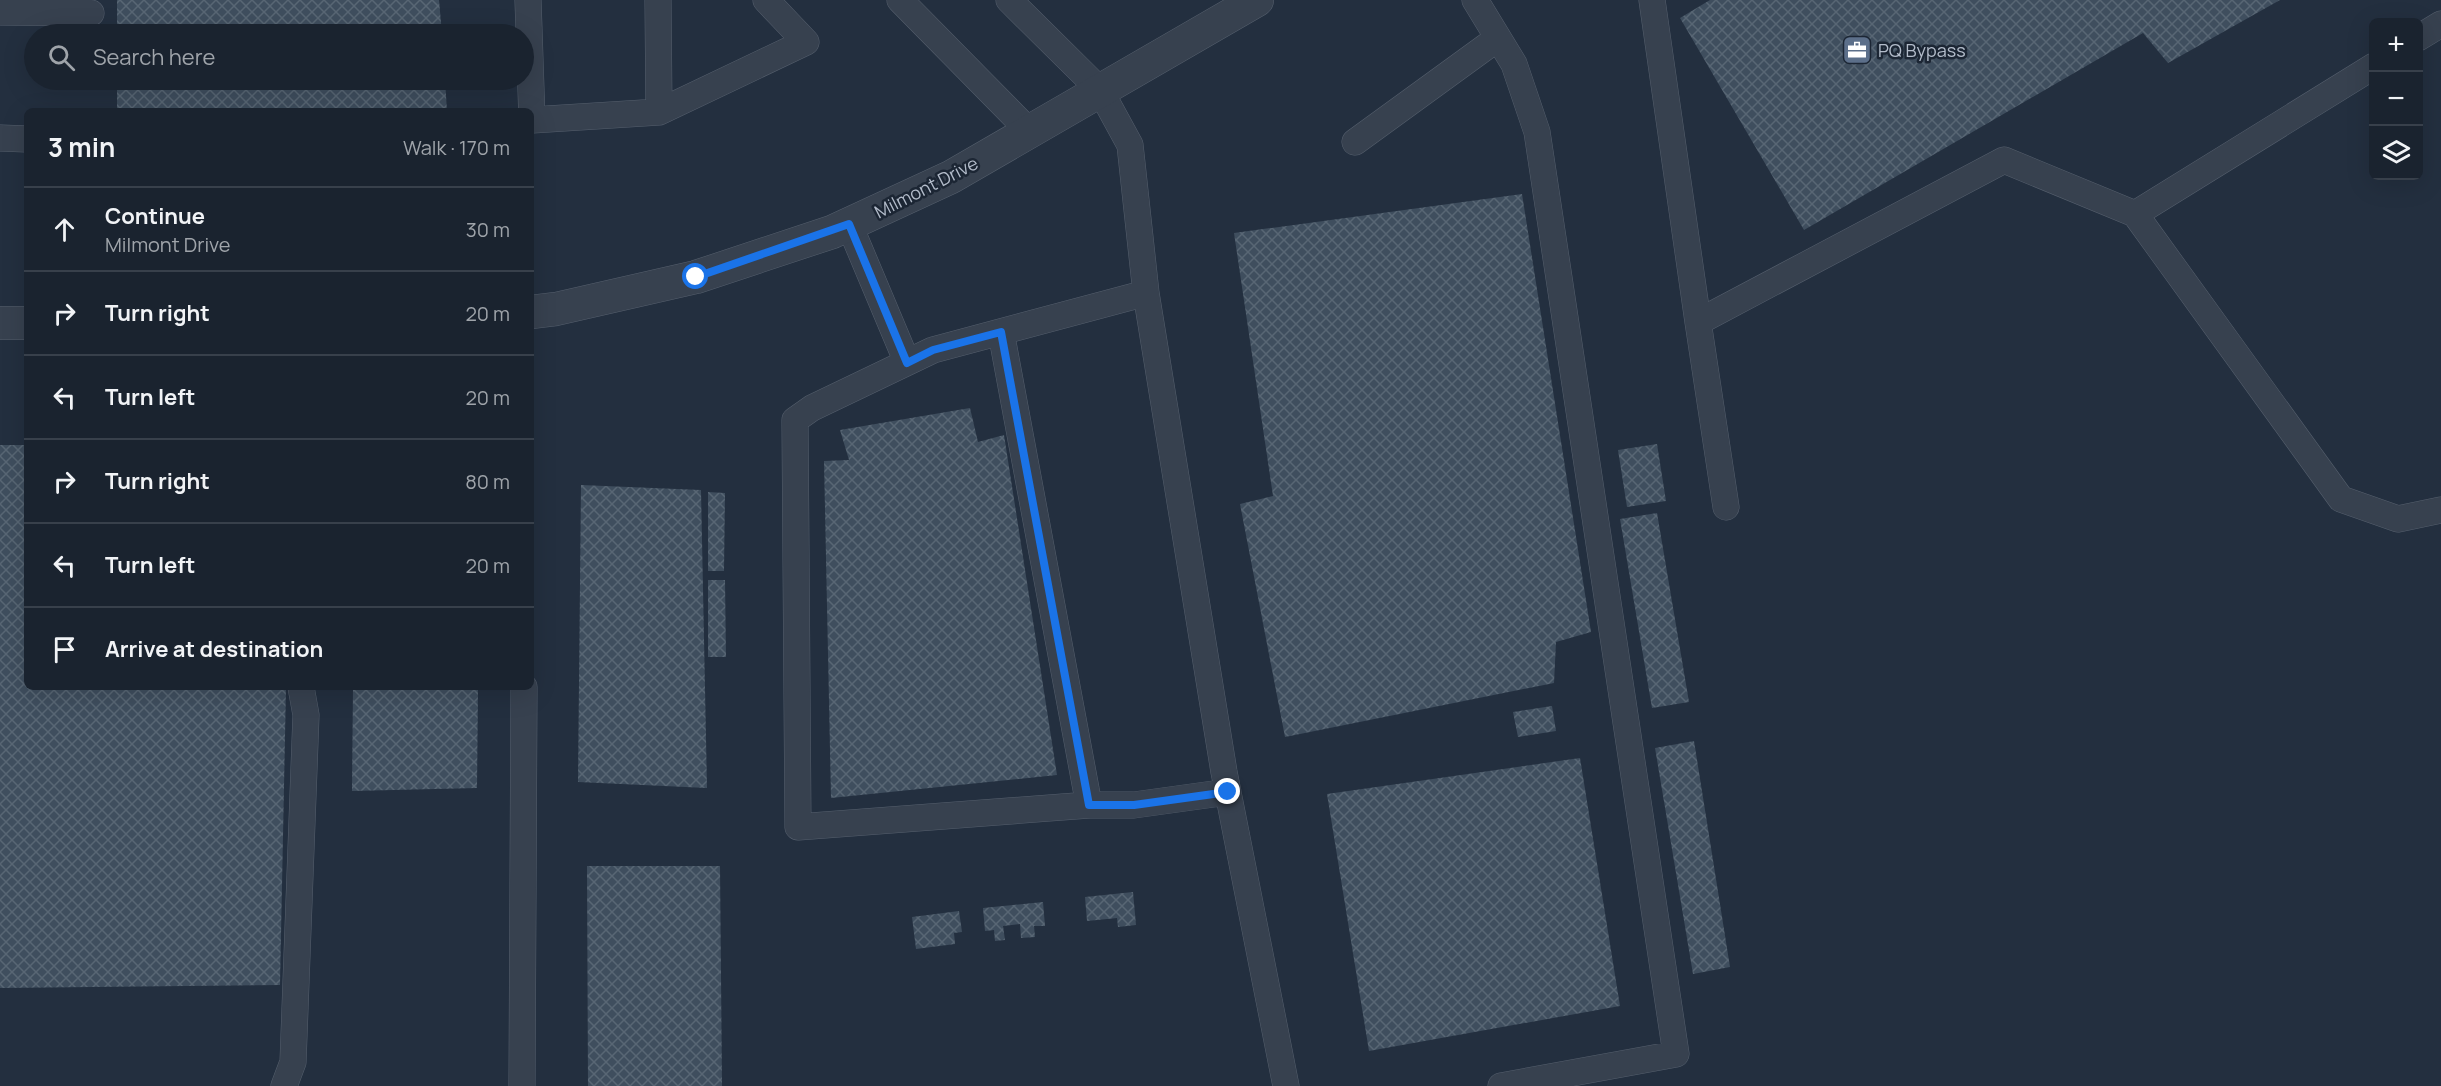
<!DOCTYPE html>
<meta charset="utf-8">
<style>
body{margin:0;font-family:Manrope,sans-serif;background:#232b37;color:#f1f3f6}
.controls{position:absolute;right:18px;top:18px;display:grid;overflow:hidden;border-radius:9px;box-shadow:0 6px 24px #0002}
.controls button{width:54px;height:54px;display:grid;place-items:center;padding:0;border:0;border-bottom:2px solid #38404b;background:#1a232f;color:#f1f3f6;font:30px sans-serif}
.stop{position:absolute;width:18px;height:18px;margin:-14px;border:4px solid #1a73e8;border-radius:50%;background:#fff}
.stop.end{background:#1a73e8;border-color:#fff;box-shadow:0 2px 6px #0008}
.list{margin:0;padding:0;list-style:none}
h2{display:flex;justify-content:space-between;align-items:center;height:78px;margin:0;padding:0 24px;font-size:26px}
h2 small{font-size:20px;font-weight:400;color:#9fa4aa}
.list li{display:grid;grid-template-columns:39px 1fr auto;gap:18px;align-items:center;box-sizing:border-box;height:84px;padding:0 24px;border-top:2px solid #38404b}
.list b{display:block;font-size:22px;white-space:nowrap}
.list p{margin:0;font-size:20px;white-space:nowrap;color:#9fa4aa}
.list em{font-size:20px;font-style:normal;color:#9fa4aa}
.icon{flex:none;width:33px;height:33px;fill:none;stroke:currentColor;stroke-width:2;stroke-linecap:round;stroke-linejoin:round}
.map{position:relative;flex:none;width:2441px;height:1086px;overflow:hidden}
.search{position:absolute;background:#1a232f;box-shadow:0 6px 24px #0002;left:24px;top:24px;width:510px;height:66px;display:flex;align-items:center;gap:15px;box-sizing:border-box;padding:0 21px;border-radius:33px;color:#9fa4aa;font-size:22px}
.panel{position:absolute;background:#1a232f;box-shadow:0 6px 24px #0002;left:24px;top:108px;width:510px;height:582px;border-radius:9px}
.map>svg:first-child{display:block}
</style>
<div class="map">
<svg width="2441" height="1086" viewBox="0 0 2441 1086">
<defs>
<pattern id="building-cross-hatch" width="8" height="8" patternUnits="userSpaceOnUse" patternTransform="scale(1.5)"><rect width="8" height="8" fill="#3f4e5e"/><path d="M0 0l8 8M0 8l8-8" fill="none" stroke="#586674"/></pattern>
</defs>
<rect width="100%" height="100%" fill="#232f3f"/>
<path fill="url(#building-cross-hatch)" d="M117,0H439L442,34H117Z
M1710,0H2280L2168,63L2143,33L1804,230L1680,18Z
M117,80H445L447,111H117Z
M1522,194L1591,632L1556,642L1554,683L1285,737L1240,504L1273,496L1234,233Z
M970,408L978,442L1004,435L1057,775L831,798L824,461L849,460L840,430Z
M1657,444L1666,501L1627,507L1618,450Z
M0,445H27V687H286L280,985L0,988Z
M581,485L701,490L707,788L578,782Z
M708,492L725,493L724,571H708Z
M1657,513L1689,702L1652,708L1620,519Z
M708,580H725L726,657H708Z
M353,687H478L477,788L352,791Z
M1552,706L1556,731L1518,737L1513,712Z
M1694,741L1730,967L1693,974L1655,748Z
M1580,758L1620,1006L1369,1051L1327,794Z
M587,866H720L722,1086H588Z
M1133,892L1136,925L1118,927L1117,918L1087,921L1085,897Z
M1043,902L1045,926H1034L1035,937L1021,938L1020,924L1003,926L1005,940L995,941L994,930L985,931L983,908Z
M959,911L962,932L954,933L955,944L916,949L912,917Z"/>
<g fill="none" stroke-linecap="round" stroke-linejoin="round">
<g stroke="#555f6d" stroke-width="27">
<path id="service" d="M528,0L532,120L659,112L806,42L766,0
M658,0L659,112
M900,0L1029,131
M1009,0L1100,90L1130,145L1146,293
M1475,0L1514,64L1537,132L1676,1054L1501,1086
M1652,0L1698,322L2004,160L2135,214L2374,66
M0,12L91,13
M2418,38L2441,24
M0,138L27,139
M1355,142L1498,38
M2135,214L2341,499L2398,519L2441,510
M849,224L907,362
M1698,322L1726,507
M1001,332L1089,805L798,827L795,420L812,408L933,350L1146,293L1224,772L1286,1086
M1089,805H1134L1228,792
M284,1086L293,1062L306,715L301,687
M522,1086L524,687"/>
</g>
<g stroke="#555f6d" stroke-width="34">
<path id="tertiary" d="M531,312L556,309L696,277L832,232L951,177L1257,0
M0,323H27"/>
</g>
<use href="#service" stroke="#37414f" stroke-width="26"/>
<use href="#tertiary" stroke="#37414f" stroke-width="33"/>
</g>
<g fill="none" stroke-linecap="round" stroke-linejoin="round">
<path stroke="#1a73e8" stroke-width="8" d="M696,277L849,224L907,363L933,350L1001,332L1089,805H1134L1228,792"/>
</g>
<defs>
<g id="office-square" transform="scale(1.5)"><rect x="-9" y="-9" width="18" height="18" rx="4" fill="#5c6f8a" stroke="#1c2634"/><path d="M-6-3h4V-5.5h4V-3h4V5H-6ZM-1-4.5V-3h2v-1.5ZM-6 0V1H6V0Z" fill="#fff"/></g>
</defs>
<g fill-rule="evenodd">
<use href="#office-square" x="1857" y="50"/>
</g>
<g text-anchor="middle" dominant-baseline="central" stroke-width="5" stroke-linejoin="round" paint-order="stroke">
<g font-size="18" fill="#b3bcca" stroke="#1c2634" text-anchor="start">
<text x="1878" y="50">PQ Bypass</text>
</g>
<g font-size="18" fill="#b3bcca" stroke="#1c2634">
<text transform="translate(926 187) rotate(-27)">Milmont Drive</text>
</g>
</g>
</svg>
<div class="controls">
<button>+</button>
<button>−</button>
<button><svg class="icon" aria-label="layers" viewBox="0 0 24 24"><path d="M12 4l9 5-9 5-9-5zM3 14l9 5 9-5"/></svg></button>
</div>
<div class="stop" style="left:696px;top:277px"></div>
<div class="stop end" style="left:1228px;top:792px"></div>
<div class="search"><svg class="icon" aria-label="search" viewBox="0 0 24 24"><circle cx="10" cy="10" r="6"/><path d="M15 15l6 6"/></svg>Search here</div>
<section class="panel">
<h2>3 min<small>Walk · 170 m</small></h2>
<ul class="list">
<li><svg class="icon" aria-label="ahead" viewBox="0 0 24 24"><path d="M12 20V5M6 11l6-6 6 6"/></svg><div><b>Continue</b><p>Milmont Drive</p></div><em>30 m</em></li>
<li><svg class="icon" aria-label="right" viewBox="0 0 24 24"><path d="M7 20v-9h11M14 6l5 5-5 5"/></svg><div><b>Turn right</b></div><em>20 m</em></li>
<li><svg class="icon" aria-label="left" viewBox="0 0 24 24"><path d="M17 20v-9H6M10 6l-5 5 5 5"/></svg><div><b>Turn left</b></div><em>20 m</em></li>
<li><svg class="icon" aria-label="right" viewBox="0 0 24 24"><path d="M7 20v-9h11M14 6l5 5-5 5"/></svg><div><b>Turn right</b></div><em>80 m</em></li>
<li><svg class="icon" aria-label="left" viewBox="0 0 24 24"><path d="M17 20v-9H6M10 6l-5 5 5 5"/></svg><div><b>Turn left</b></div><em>20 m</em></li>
<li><svg class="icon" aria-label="arrive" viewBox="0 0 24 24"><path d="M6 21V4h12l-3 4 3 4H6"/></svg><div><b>Arrive at destination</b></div></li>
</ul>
</section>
</div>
